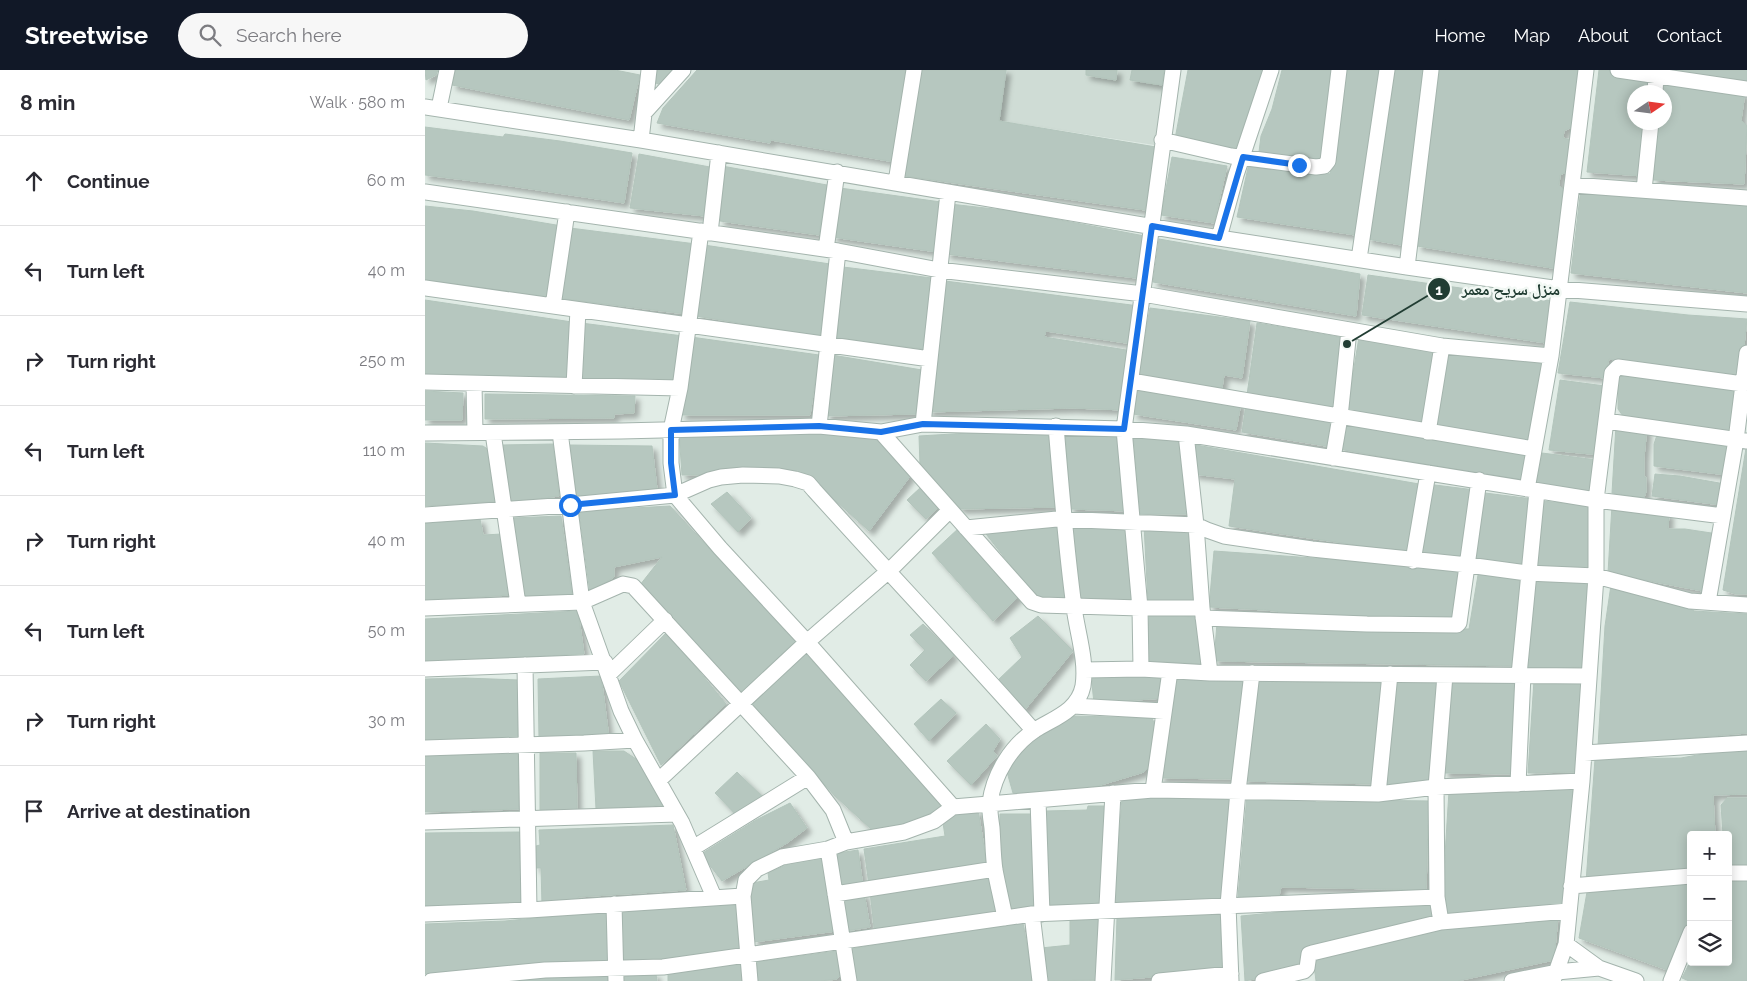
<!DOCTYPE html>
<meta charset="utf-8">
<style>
body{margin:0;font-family:Raleway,"Noto Naskh Arabic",sans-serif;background:#f7f7f7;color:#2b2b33}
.controls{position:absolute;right:15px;bottom:15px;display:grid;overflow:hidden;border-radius:5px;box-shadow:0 2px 12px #0003}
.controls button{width:45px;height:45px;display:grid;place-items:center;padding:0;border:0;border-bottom:1px solid #e1e1e2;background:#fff;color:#2b2b33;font:25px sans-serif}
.compass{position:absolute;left:1202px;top:15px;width:45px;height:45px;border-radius:50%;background:#fff;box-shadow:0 2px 12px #0003;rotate:77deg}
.stop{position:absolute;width:15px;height:15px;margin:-11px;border:4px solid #1a73e8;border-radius:50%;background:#fff}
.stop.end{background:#1a73e8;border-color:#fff;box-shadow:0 1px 5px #0008}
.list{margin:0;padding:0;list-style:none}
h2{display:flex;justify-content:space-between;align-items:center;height:65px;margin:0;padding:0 20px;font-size:21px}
h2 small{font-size:16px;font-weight:400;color:#7c7c81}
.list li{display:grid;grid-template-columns:32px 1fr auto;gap:15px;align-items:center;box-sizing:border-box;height:90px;padding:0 20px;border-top:1px solid #e1e1e2}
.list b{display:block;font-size:19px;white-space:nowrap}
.list em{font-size:16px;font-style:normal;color:#7c7c81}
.icon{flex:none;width:28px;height:28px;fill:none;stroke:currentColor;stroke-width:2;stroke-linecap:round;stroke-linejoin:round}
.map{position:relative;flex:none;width:1322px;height:911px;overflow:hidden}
header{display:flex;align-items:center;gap:30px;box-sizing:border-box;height:70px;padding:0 25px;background:#111827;color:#fff}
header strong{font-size:24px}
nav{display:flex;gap:28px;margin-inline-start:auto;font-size:18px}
.search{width:350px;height:45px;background:#f7f7f7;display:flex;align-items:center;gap:12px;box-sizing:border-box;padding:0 18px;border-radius:28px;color:#7c7c81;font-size:19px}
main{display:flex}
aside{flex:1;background:#fff}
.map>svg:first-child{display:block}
</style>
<header>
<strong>Streetwise</strong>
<div class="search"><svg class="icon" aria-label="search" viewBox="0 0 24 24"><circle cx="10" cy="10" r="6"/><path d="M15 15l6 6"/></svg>Search here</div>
<nav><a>Home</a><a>Map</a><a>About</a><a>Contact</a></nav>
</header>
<main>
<aside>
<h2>8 min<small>Walk · 580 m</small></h2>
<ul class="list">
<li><svg class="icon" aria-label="ahead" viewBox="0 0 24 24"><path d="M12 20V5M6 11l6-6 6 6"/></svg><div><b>Continue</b></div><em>60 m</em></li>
<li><svg class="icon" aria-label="left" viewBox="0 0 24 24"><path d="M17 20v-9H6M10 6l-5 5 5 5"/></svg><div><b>Turn left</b></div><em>40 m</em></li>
<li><svg class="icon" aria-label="right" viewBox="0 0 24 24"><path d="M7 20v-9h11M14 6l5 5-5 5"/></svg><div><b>Turn right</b></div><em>250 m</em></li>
<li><svg class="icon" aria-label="left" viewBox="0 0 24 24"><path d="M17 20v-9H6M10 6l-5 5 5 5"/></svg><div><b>Turn left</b></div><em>110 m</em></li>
<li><svg class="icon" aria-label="right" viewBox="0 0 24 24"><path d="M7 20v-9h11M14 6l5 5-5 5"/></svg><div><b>Turn right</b></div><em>40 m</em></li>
<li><svg class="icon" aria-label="left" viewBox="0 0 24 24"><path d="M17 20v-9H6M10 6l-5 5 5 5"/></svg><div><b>Turn left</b></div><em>50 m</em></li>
<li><svg class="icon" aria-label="right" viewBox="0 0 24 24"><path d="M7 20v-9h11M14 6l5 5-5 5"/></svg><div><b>Turn right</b></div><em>30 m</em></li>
<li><svg class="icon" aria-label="arrive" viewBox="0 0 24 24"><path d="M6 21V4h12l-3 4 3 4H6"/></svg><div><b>Arrive at destination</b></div></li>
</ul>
</aside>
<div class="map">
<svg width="1322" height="911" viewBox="0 0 1322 911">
<defs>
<filter id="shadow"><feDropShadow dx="4.5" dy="4.5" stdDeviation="2.5" flood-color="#0004"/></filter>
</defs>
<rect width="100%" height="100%" fill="#e1ece6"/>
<path fill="#cfdcd5" d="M581,0H747L736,76L574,51Z"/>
<path fill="#b6c7bf" stroke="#b3c5bc" filter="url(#shadow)" d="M0,0H13L11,5L1,10Z
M30,0H190L215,5L204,50L27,15Z
M231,0H247L235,14L230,13Z
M272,0H483L469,92L346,70L345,73L232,53L238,38Z
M491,0H581L574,51L731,77L720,140L473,105Z
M661,0H692L691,10L661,5Z
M707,0H739L737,15L705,10Z
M763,0H840L816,80L750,69Z
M857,0H912L901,92L834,82L836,66L847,39Z
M920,0H957L937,166L812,147L825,89L905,104Z
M964,0H1001L982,176L942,169Z
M1013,0H1155L1149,56L1139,61L1138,68L1147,70L1144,101L1135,105L1134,115L1141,122L1133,199L992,176Z
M1174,0H1187L1227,7L1226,22H1210V52H1223L1218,106L1162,102Z
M1241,0H1322V15Z
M1236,14L1320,23L1316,50L1322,56L1319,114L1228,110L1233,52H1240V22H1236Z
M0,57L78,67L80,64L135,71L207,83L199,133L73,114L0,105Z
M214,84L285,97L280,146L205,138Z
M747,87L802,96L789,153L736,145Z
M297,96L402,115L394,165L295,151Z
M415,118L516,132L512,182L407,167Z
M1156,118L1322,132V223L1146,203Z
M525,134L587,141L725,167L719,209L521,184Z
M0,136L48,141L137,156L123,227L0,210Z
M145,158L271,174L261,244L132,228Z
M734,169L935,204L931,246L728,212Z
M279,175L405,194L395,266L271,246Z
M418,197L507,208L499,279L412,268Z
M943,205L1128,231L1121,273L937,245Z
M520,211L714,236L708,274L621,261L619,267L708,281L700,340L647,338L503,342Z
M0,230L147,252L145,310L0,305Z
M1145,232L1263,245L1322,249L1315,310L1184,289L1180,308L1133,303Z
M725,238L825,251L817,308L799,305L797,318L712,309Z
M156,253L258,266L250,311L152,310Z
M832,253L920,268L914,339L822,325Z
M266,267L394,285L385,345H256Z
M934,267L1011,277L1002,353L922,341Z
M1021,278L1118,292L1106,372L1012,357Z
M407,285L497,300L491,344L401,346Z
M1193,302L1314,318L1309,363L1198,346L1193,339Z
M1135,310L1180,316L1176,385L1124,380Z
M714,315L816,333L811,360L708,344Z
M0,321L38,323L37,350H0Z
M60,324L210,326L209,343L189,344V348L60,349Z
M821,334L912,349L907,377L817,362Z
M917,353L1105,383L1100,412L914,379Z
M1191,355L1222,358L1219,387V407H1221V422L1219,428L1187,423Z
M628,358L634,437L536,439L495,396L494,366Z
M640,359L697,363L703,441L645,439Z
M1234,359L1307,370L1302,405L1229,396V374Z
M408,362L450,367L486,405L444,461L380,403L257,405L254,363Z
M708,365L761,369L768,444H715Z
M1322,372V524H1311L1298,520Z
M0,373L58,376L67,382L74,431L0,436Z
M128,374L134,426L84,433L76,375Z
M145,375L227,376L232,419L151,427Z
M771,375L994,414L986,481L951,478L804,456L810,409L768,404Z
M1117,383L1172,390L1167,423L1111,414Z
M1230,404L1255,406L1300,414L1296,435L1227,426Z
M1002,414L1050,420L1042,488L996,483Z
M496,417L514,437L501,449L482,430Z
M302,422L326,448L313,462L286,434Z
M1060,423L1108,429L1100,498L1049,491Z
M1117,431L1170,436L1169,501L1110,496Z
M1187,435L1244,443L1243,459H1260L1293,464L1283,522L1183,503Z
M245,436L371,572L313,626L215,515L237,487L189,497V507L165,523L154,441Z
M136,446L147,525L97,526L87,448Z
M55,449L58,465L77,464L86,525L0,530V453Z
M643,453L704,455L711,535L650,532Z
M634,454L644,528H611L558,460Z
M719,455L770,457L773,531L723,532Z
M535,457L595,525L568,551L507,483Z
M789,481L916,490L1036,501L1032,551L896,547L841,540L784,537Z
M1054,499L1102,506L1091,596L789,591L792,553L1044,559Z
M1109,505L1166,509L1161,597L1100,599Z
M1186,515L1261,535L1269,541L1322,544V663L1173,676L1180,556Z
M153,541L159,584L0,592V549Z
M724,545L775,547L776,594L722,591Z
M613,546L648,581L599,641L572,611L597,587L585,568Z
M498,554L529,585L501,611L485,595L500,580L485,565Z
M242,562L301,634L236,695L194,611Z
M378,581L486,699L521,736L487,752L448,761L410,726L324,632Z
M738,604L739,628L669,633L666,605Z
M746,605L818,609L816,655L809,709L735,708Z
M176,606L184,668L114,669L113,609Z
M40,608L94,610L93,671L0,672V609Z
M1013,610L1009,710L961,714L967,612Z
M1023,610L1095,611L1089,704L1019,703Z
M1109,610L1161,611L1153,702L1103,703Z
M831,612L956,613L952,714L818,711Z
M516,629L531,643L504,671L489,654Z
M648,646L727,648L731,658L723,698L719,702L656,721L614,725L588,723L582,702L594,683L610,667Z
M561,654L575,669L568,681L572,686L546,715L522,691Z
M1322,676V724L1288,725L1290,765H1266V803L1161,812L1170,689L1256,688Z
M168,681H199L214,691L239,735L171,739Z
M115,683H151L152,742L115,740Z
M93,684L94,739L0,742V685Z
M312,702L338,727L313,747L290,723Z
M1153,716L1141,835L1020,845L1018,817L1024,721Z
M808,725L802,829L689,834L697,727Z
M822,725L884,728L891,732H912L914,730L1009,731L1008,752L1003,755L1001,820L856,817L854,826L813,827Z
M1302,728H1322V797L1303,800V765H1298L1296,735Z
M365,733L382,758L362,773L297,811L276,784L331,750Z
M663,736H679L681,789L675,833L621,839L620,741L662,740Z
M553,740L562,796L444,815L439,779L520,766L518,753L534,742Z
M575,744H610L613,836L581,844L574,778Z
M248,755L261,820L153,827V834L117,835L116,798H111V776L115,775L114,760Z
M95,762L97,833L0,836V763Z
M433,780L438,817L412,823L407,784Z
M397,786L411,861L329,872L325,841L327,813L344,810L343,803L375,789Z
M566,806L572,844L495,855L449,858L445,822Z
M1322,808V911H1264L1257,908L1266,890V892H1303V809Z
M1266,812V847L1245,901L1154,868L1162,822L1201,820Z
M439,823L445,857L421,861L414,825Z
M315,831L317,883L193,894L194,840L275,833L276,837Z
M1008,833L1010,850L879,879L881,897L820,911L816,846L898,838Z
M184,841L187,892L0,904V854L80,851Z
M798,842L800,901L690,910L692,847L719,848Z
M1133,846L1129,890L1032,911H891L888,887L1025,854Z
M645,849H676L673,910L621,911L616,878L645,875Z
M598,853L608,911H430L424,879Z
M412,881L415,905L412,909L396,911H331V892Z
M319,890V911H243V900Z
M131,903V907L187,903L188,911H61Z
M231,904L232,911H196L195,906Z"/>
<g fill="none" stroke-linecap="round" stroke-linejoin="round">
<g stroke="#a4b4ad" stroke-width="17">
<path id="street" d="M748,0L699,359L715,538H777L785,603
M1193,0L1322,19
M1230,22L1231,6
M0,37L216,70L794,168L982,197L1135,219L1322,234
M14,38L22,0
M219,43L258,0
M216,70L224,0
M737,70L806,86L891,97L899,96L903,91L914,0
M471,112L489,0
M1148,115L1322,128
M1219,120L1226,52
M0,122L413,181L514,200L718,224L1017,276L1126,286
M276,161L255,318L246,360V393L250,425L295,478L382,572L528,737
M285,163L294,83
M794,168L811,105L846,0
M401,179L412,102
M934,189L962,0
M982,197L1006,0
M0,218L505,289
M128,236L142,142
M706,311L1109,379
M0,312L255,318
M49,314L50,363
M149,316L153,240
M1181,351L1322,371
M498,354L523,123
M394,356L413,181
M135,362L157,532L196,641L210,670L257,753L289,827
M456,362L607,532L616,535L715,538L716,599
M1003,362L1017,276
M0,363L196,361L394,356L456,362L498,354L699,359L761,364L1171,430V506L1157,711L1141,874L1128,911
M68,363L93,534
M761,364L771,455L777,538
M908,388L915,347L924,260
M1102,419L1126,286L1161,0
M0,445L145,435L250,425L284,410L296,407L318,405L354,406L370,409L383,413L389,420C462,501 537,580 609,661
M1298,446L1171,430L1187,303L1193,297L1318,314
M541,458L632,449L771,455L782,460L799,466L887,479L1043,495L1102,503L1171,506L1265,531L1322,535
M988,491L1003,403
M1283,532L1311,370L1322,283
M0,538L157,532L198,514L208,516L383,707L408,740L421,772
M778,548L942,554L1032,555L1034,553L1054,410
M100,595C102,677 102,759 104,840
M0,599L180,592
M659,600L716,599L785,603L1163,606
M184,604L240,550
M1094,605L1112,421
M648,636L739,641
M0,678L159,673L210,670
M1159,683L1322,673
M234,710L382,572L467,498L525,440
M1093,714L1098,605
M728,720L745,601
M953,724L965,604
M613,730L617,844
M0,752L252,744
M268,778L383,707
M403,779L424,911
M1303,803H1322
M1146,816L1266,806
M410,824L570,799
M189,834L191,911
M0,844L104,840L318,826
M607,844L615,911
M580,848C577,832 573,816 570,800C568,786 568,772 567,758C566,750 564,740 565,732C569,704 586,676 610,660C629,648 653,641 658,616C662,590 652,562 649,537C641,477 636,417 631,356
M1016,852L1012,827L1011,717L1157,711
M1141,874L1174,898L1211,911
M6,911L120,900L238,897L607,844L1012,827
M325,911L318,826L321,810L332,799L357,787L403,779L421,772L479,762L509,751L528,737L728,720L953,724L1011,717L1020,605
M678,911L688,723
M734,911L806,904
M806,911L803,835L813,721L827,603
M838,911L879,901L882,898L884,884L887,883L1016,852L1143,841
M1087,911L1132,902L1174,898
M1246,911L1266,862"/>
</g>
<use href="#street" stroke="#fff" stroke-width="15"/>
</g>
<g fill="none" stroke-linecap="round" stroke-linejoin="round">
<path stroke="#1a73e8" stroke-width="6" d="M145,435L250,425L246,393V360L394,356L456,362L498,354L699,359L727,156L794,168L818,87L874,95"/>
</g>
<path fill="none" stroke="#213d33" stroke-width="2" d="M922 274L1014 219"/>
<g fill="#213d33" stroke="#f2f8f4" stroke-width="2">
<circle cx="922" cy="274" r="5"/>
<circle cx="1014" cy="219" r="12"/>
</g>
<g font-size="15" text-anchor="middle" font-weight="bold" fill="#fff">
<text x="1014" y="225">1</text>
</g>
<g font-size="16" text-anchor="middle" font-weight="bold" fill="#213d33" stroke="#f2f8f4" stroke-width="5" stroke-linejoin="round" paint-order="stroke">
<text x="1086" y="225">منزل سريح معمر</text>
</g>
</svg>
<div class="controls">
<button>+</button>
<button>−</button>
<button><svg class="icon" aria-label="layers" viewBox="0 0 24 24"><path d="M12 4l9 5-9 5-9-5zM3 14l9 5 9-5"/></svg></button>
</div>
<svg class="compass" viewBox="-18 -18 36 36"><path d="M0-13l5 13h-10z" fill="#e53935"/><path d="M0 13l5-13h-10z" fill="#7c7c81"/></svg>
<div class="stop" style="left:145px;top:435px"></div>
<div class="stop end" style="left:874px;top:95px"></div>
</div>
</main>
